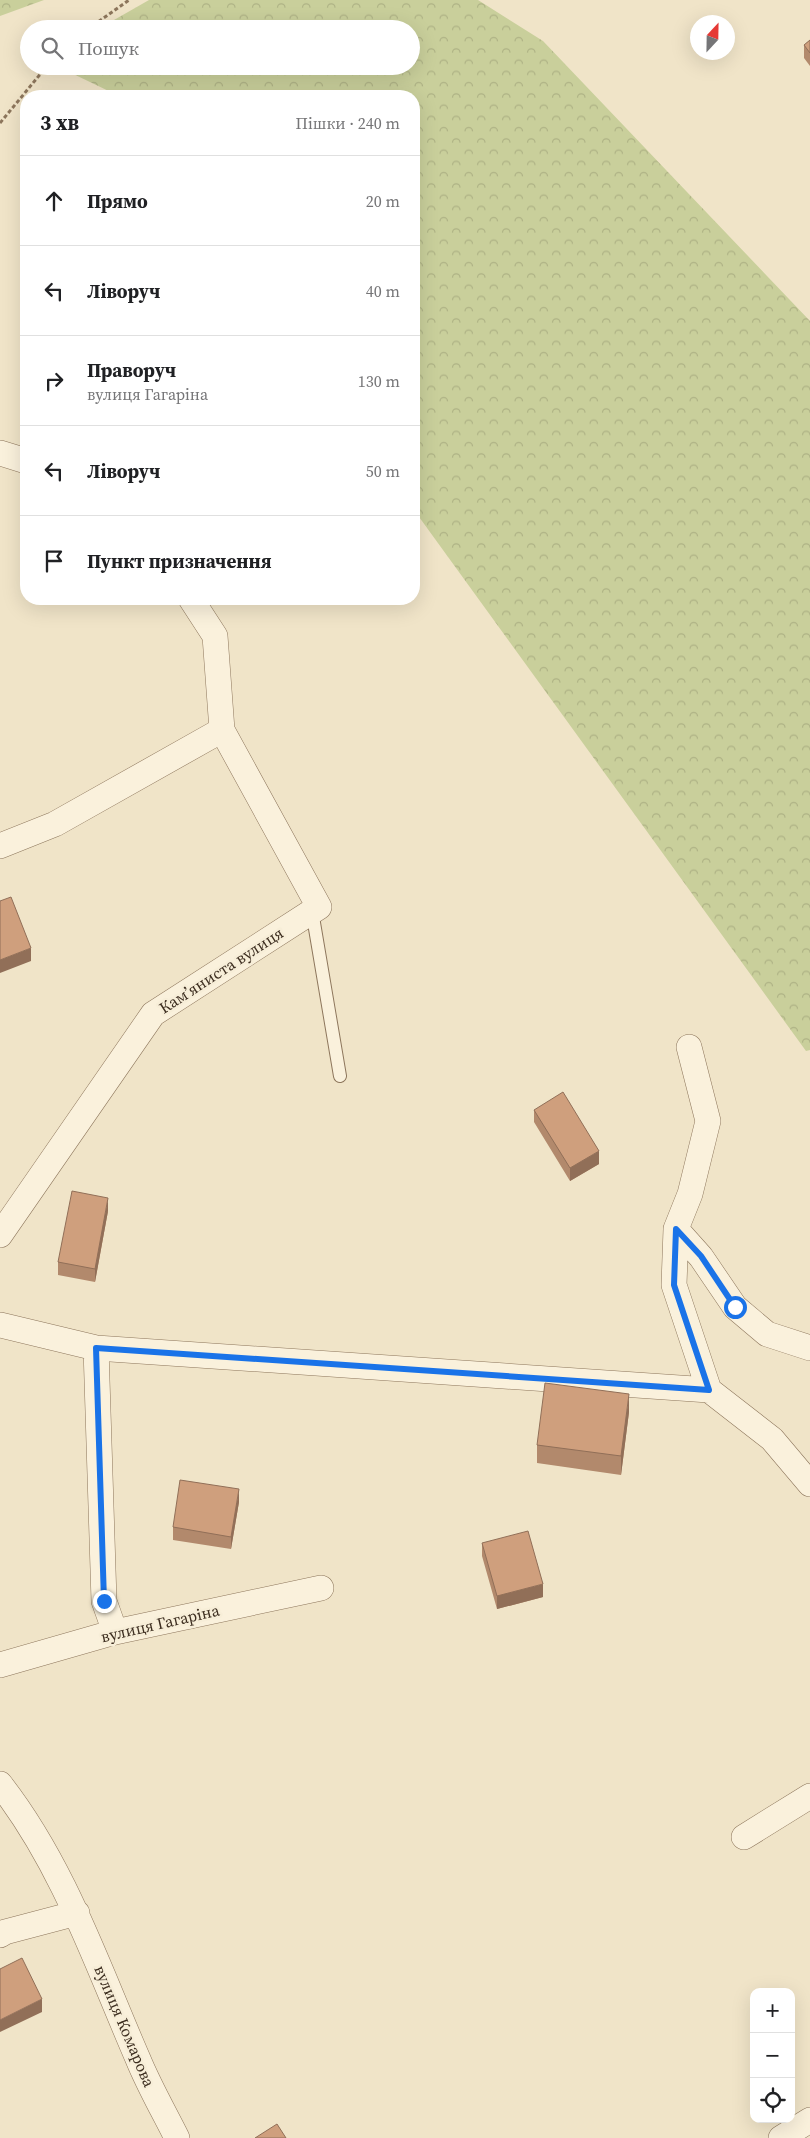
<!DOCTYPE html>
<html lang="uk">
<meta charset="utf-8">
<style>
body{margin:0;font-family:"Source Serif 4",serif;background:#f6f6f6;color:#202124}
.controls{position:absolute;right:15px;bottom:15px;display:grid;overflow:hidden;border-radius:10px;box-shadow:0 5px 20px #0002}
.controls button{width:45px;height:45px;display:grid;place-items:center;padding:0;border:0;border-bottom:1px solid #e0e0e0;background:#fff;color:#202124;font:25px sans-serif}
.compass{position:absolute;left:690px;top:15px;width:45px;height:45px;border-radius:50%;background:#fff;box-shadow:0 5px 20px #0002;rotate:22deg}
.stop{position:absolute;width:15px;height:15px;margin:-11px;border:4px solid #1a73e8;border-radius:50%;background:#fff}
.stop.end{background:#1a73e8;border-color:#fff;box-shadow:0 1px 5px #0008}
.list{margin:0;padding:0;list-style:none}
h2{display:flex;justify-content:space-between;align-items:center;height:65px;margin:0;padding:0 20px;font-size:21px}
h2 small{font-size:16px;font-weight:400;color:#757577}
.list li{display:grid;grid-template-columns:32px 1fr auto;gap:15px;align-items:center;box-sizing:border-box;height:90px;padding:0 20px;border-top:1px solid #e0e0e0}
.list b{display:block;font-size:19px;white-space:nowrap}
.list p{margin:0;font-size:16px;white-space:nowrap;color:#757577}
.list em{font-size:16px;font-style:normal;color:#757577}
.icon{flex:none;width:28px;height:28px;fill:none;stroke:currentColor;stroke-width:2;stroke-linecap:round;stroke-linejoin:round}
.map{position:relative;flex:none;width:810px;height:2138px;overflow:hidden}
.search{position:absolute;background:#fff;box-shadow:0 5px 20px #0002;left:20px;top:20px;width:400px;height:55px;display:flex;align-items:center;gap:12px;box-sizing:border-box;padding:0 18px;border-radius:28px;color:#757577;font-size:19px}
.panel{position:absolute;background:#fff;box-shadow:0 5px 20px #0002;left:20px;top:90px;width:400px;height:515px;border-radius:20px}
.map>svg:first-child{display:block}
</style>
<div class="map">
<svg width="810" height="2138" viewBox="0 0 810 2138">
<defs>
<pattern id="forest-crowns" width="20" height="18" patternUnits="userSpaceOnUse" patternTransform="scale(1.25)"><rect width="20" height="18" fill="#c9cf9b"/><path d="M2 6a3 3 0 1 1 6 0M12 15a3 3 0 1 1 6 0" fill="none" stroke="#aeb285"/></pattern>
</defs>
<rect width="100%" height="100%" fill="#f0e4c8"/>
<path fill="url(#forest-crowns)" d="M0,0H44L0,16Z
M149,0H478L543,41L810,321V1050L806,1051L414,510V96H119L65,70L69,66H411V29H106L114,20Z"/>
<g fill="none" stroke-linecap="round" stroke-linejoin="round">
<g stroke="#8d765c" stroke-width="14">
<path id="service" d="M312,911L340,1076"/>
</g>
<g stroke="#8d765c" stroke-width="26">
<path id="minor" d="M0,453L26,461
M0,846L55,824L222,730
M689,1047L708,1121L690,1194L676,1229L674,1285L709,1390L772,1439L810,1484
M676,1229L701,1257L735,1307L767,1334L810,1348
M0,1235L153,1014L319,907L222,730L215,636L191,599
M0,1325L96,1348L709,1390
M96,1348L104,1601L115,1632
M0,1665L115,1632L321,1588
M0,1784C64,1866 97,1965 138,2059C149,2086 164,2112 177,2138
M744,1837L810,1796
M0,1935L5,1932L77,1913
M781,2138L810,2120"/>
</g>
<path stroke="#8d765c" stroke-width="3" stroke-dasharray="4 2.5" stroke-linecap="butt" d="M88,29L129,0
M0,123L47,66"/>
<use href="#service" stroke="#faf1dc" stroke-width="12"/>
<use href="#minor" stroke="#faf1dc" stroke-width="25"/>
</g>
<path fill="#b2896c" d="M810,40V66L804,58V45Z
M534,1110L599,1164L570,1181L534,1122Z
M108,1211L95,1282L58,1275V1262Z
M629,1412L621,1475L537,1463V1445Z
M239,1502L231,1549L173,1540V1527Z
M482,1543L543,1597L497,1609L482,1556Z"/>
<path fill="#916f58" d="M31,948V961L0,973V960Z
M599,1151V1164L570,1181V1168Z
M108,1198V1211L95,1282V1269Z
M629,1394V1412L621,1475V1456Z
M239,1489V1502L231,1549V1537Z
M543,1584V1597L497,1609V1596Z
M42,1999V2012L0,2032V2020Z"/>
<path fill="#cf9f7d" stroke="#916f58" d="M810,40V53L804,45Z
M11,897L31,948L0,960V901Z
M563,1092L599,1151L570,1168L534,1110Z
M72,1191L108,1198L95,1269L58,1262Z
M545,1383L629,1394L621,1456L537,1445Z
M180,1480L239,1489L231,1537L173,1527Z
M528,1531L543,1584L497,1596L482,1543Z
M22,1958L42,1999L0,2020V1969Z
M277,2124L286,2138H255Z"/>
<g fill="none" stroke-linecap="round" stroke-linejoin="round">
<path stroke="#1a73e8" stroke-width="6" d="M104,1601L96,1348L709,1390L674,1285L676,1229L701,1256L735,1307"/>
</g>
<g text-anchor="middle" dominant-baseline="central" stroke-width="5" stroke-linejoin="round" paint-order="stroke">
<g font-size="16" fill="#3d2e20" stroke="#f7eed8">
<text transform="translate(221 970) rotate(-33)">Камʼяниста вулиця</text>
<text transform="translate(160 1623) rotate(-13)">вулиця Гагаріна</text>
<text transform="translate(125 2026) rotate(67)">вулиця Комарова</text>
</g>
</g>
</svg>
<div class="controls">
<button>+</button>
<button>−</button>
<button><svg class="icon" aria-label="locate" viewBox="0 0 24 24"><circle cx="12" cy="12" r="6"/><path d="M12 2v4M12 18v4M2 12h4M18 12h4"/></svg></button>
</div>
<svg class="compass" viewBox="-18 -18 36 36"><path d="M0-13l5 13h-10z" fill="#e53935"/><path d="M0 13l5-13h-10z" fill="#757577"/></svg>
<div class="stop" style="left:735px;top:1307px"></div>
<div class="stop end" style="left:104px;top:1601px"></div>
<div class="search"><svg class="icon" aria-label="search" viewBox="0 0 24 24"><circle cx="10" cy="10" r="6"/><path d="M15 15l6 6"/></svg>Пошук</div>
<section class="panel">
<h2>3 хв<small>Пішки · 240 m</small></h2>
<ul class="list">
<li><svg class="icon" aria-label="ahead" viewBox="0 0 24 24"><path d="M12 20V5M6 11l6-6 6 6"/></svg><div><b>Прямо</b></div><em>20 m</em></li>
<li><svg class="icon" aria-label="left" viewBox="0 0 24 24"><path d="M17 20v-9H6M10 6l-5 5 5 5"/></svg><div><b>Ліворуч</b></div><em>40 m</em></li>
<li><svg class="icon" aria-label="right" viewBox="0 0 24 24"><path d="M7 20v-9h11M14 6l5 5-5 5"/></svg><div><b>Праворуч</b><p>вулиця Гагаріна</p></div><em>130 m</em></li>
<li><svg class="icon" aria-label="left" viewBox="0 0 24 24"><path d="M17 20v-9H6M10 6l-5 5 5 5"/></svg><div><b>Ліворуч</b></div><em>50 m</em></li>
<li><svg class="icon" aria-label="arrive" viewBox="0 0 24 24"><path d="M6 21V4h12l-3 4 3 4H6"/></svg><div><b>Пункт призначення</b></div></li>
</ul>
</section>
</div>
